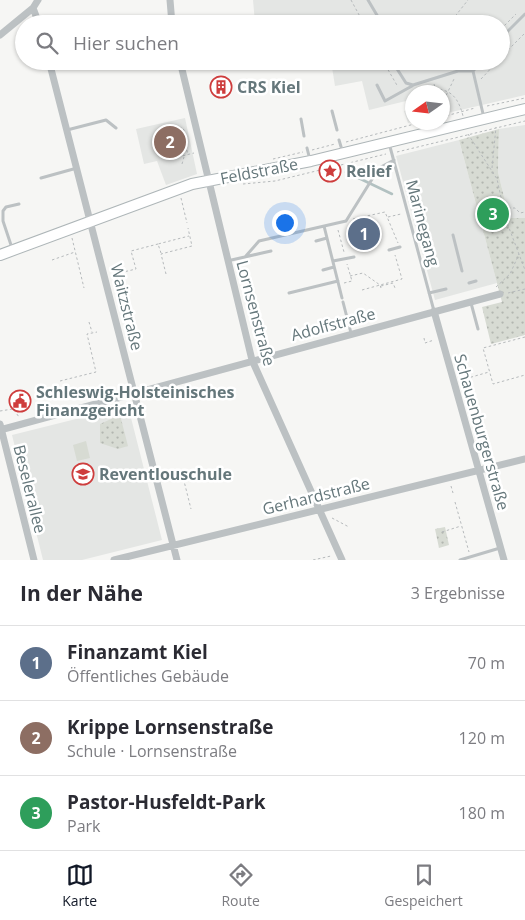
<!DOCTYPE html>
<html lang="de">
<meta charset="utf-8">
<style>
body{margin:0;font-family:"Open Sans",sans-serif;background:#f2f2f3;color:#2b2b33}
.compass{position:absolute;left:405px;top:85px;width:45px;height:45px;border-radius:50%;background:#fff;box-shadow:0 1px 4px #0004;rotate:256deg}
.you{position:absolute;left:284px;top:222px;width:18px;height:18px;margin:-12px;border:4px solid #fff;border-radius:50%;background:#1a73e8;box-shadow:0 0 0 8px #1a73e833}
.badge{display:grid;place-items:center;width:32px;height:32px;border-radius:50%;background:#111827;color:#fff;font-size:16px;font-weight:700}
.pin{position:absolute;translate:-50% -50%;border:2px solid #fff;box-shadow:0 1px 5px #0006}
.list{margin:0;padding:0;list-style:none}
h2{display:flex;justify-content:space-between;align-items:center;height:65px;margin:0;padding:0 20px;font-size:21px}
h2 small{font-size:16px;font-weight:400;color:#7c7c81}
.list li{display:grid;grid-template-columns:32px 1fr auto;gap:15px;align-items:center;box-sizing:border-box;height:75px;padding:0 20px;border-top:1px solid #e1e1e2}
.list b{display:block;font-size:19px;white-space:nowrap}
.list p{margin:0;font-size:16px;white-space:nowrap;color:#7c7c81}
.list em{font-size:16px;font-style:normal;color:#7c7c81}
.icon{flex:none;width:28px;height:28px;fill:none;stroke:currentColor;stroke-width:2;stroke-linecap:round;stroke-linejoin:round}
.map{position:relative;flex:none;width:525px;height:560px;overflow:hidden}
.search{position:absolute;background:#fff;box-shadow:0 1px 4px #0004;left:15px;right:15px;top:15px;height:55px;display:flex;align-items:center;gap:12px;box-sizing:border-box;padding:0 18px;border-radius:28px;color:#7c7c81;font-size:19px}
.sheet{height:290px;background:#fff}
nav{display:flex;justify-content:space-around;align-items:center;box-sizing:border-box;height:70px;border-top:1px solid #e1e1e2;background:#fff;font-size:14px;color:#7c7c81}
nav a{display:grid;justify-items:center;gap:2px}
nav .on{color:#111827}
.map>svg:first-child{display:block}
</style>
<div class="map">
<svg width="525" height="560" viewBox="0 0 525 560">
<defs>
<pattern id="park-dots" width="8" height="8" patternUnits="userSpaceOnUse" patternTransform="scale(1.25)"><rect width="8" height="8" fill="#d7dbd3"/><path d="M2 2h.1M6 6h.1" fill="none" stroke="#b2b6b0" stroke-width="1.8" stroke-linecap="round"/></pattern>
</defs>
<rect width="100%" height="100%" fill="#f6f6f4"/>
<path fill="#e4e6e4" d="M253,0H525V95L443,114L442,92H412V122L408,123L404,111L410,109L406,101L369,110L362,81L335,86L331,61H501V24L255,23Z
M185,118L197,174L166,185L157,161L144,164L136,129Z
M525,125V218L509,219L498,172L499,129Z
M459,140L497,283L435,300L396,156Z
M128,406L162,540L82,560H43L12,435Z"/>
<path fill="#d7dbd3" d="M86,441L90,458L77,461L73,445Z"/>
<path fill="url(#park-dots)" d="M499,129L498,172L509,218H525V335L491,344L482,307L502,302L459,140Z
M120,415L128,446L118,449L100,443V424Z
M445,527L449,545L439,548L435,529Z"/>
<g fill="none" stroke-linecap="round" stroke-linejoin="round">
<path stroke="#b2c1c1" stroke-width="2.5" d="M346,172L392,194"/>
<g stroke="#aeb6b8" stroke-width="12">
<path id="secondary" d="M0,255L192,184L311,161L525,109"/>
</g>
<path stroke="#b6babc" stroke-width="1" stroke-dasharray="2.5 2.5" stroke-linecap="butt" d="M351,0L364,24
M449,24L468,0
M501,29L516,14
M501,57L525,33
M383,61L398,87
M464,66L469,61
M481,79L498,61
M434,84L437,92
M415,92C442,86 456,88 463,116
M442,104L454,79
M487,106L525,98
M442,107L446,115
M442,117L475,108
M179,128H183L187,139H184L188,155
M179,129L181,140
M468,134L497,179L506,220L525,270
M346,142L422,122
M312,150L335,144
M397,152L525,121
M178,157L194,153
M273,159L303,152
M182,164L184,157
M492,168L496,127
M243,184L275,181L386,154
M181,198L187,223
M503,208H515L520,213L525,212
M388,217L401,214
M353,219L385,212L398,243
M350,225L361,222V225
M338,230L344,252
M72,238L84,288
M161,253L158,244L189,236
M52,260L75,252
M166,274L161,254L192,246L188,228
M111,275L136,269L131,251L158,244
M350,276L363,273L380,285L381,288
M344,283L352,281L347,264
M381,286L393,283L395,288H393
M496,287L510,274L519,254
M362,290L402,279L395,255
M508,293L525,289
M89,322L92,332
M525,337L483,348L493,384L525,375
M424,338L425,343L434,340
M461,380L489,372
M60,381L96,372L87,334L97,332
M79,393L80,400
M48,403L50,408
M14,410L19,417
M0,411L19,408
M181,469L191,509
M451,486L453,493
M455,502L469,552
M332,518L349,527
M442,532L461,526
M313,560L331,556"/>
<path stroke="#bcc1c3" stroke-width="3" d="M368,0L381,22
M380,24L384,18H389L393,24
M501,38L525,14
M392,61L406,83L413,85L458,71H473L482,61
M473,71L484,118
M377,85L385,101L412,86
M332,111L337,130
M301,119L304,136
M67,130L106,120L116,128
M339,140L342,150
M389,143L434,311
M307,148L310,160
M41,178L77,168
M324,226L342,298
M453,235L462,271
M316,241L327,238
M12,248L3,221V211L6,207L19,204
M389,250L400,247
M245,257L259,241L346,221L379,168L394,160
M227,261L271,251
M333,261L354,257
M323,270L334,267
M469,283L476,281
M289,293L338,281
M429,293L446,289
M343,302L351,333
M471,303L478,329
M460,560L500,548"/>
<path stroke="#bcc1c3" stroke-width="7" d="M170,0L172,24
M33,8L39,24
M0,35L33,8L38,0
M49,61L177,560
M180,61L252,360L342,560
M434,311L504,560
M0,424L34,560
M0,430L500,294
M114,560L525,459"/>
<use href="#secondary" stroke="#fff" stroke-width="10"/>
</g>
<defs>
<g id="building-ring" transform="scale(1.125)"><circle r="9.5" fill="#fff" stroke="#ce3d3d" stroke-width="1.5"/><path d="M-4-6H4V6H1V3H-1V6H-4ZM-2.5-4.3h1.7v1.8h-1.7ZM.8-4.3h1.7v1.8H.8ZM-2.5-1h1.7V.8h-1.7ZM.8-1h1.7V.8H.8Z" fill="#ce3d3d"/></g>
<g id="sight-ring" transform="scale(1.125)"><circle r="9.5" fill="#fff" stroke="#ce3d3d" stroke-width="1.5"/><path d="M0-6L1.8-2.2L6-1.7L2.9 1.2L3.7 5.4L0 3.3L-3.7 5.4L-2.9 1.2L-6-1.7L-1.8-2.2Z" fill="#ce3d3d"/></g>
<g id="civic-ring" transform="scale(1.125)"><circle r="9.5" fill="#fff" stroke="#ce3d3d" stroke-width="1.5"/><path d="M-.6-6.5H3V-4.5H.6V-3L4-1V1h2V6H-6V1h2V-1L-.6-3ZM-1.2 2.5V6h2.4V2.5Z" fill="#ce3d3d"/></g>
<g id="school-ring" transform="scale(1.125)"><circle r="9.5" fill="#fff" stroke="#ce3d3d" stroke-width="1.5"/><path d="M0-5L7-2L0 1L-7-2ZM-4 1L0 2.5L4 1V4Q0 6-4 4Z" fill="#ce3d3d"/></g>
</defs>
<g fill-rule="evenodd">
<use href="#building-ring" x="221" y="87"/>
<use href="#sight-ring" x="330" y="171"/>
<use href="#civic-ring" x="20" y="401"/>
<use href="#school-ring" x="83" y="474"/>
</g>
<g text-anchor="middle" dominant-baseline="central" stroke-width="5" stroke-linejoin="round" paint-order="stroke">
<g font-size="16" font-weight="bold" fill="#65777b" stroke="#fff" text-anchor="start">
<text x="237" y="87">CRS Kiel</text>
<text x="346" y="171">Relief</text>
<text x="36" y="392">Schleswig-Holsteinisches<tspan x="36" dy="18">Finanzgericht</tspan></text>
<text x="99" y="474">Reventlouschule</text>
</g>
<g font-size="16" fill="#65777b" stroke="#fff">
<text transform="translate(259 171) rotate(-11)">Feldstraße</text>
<text transform="translate(423 223) rotate(75)">Marinegang</text>
<text transform="translate(127 307) rotate(76)">Waitzstraße</text>
<text transform="translate(256 313) rotate(75)">Lornsenstraße</text>
<text transform="translate(333 324) rotate(-15)">Adolfstraße</text>
<text transform="translate(482 432) rotate(74)">Schauenburgerstraße</text>
<text transform="translate(30 489) rotate(76)">Beselerallee</text>
<text transform="translate(316 496) rotate(-14)">Gerhardstraße</text>
</g>
</g>
</svg>
<svg class="compass" viewBox="-18 -18 36 36"><path d="M0-13l5 13h-10z" fill="#e53935"/><path d="M0 13l5-13h-10z" fill="#7c7c81"/></svg>
<div class="you"></div>
<div class="pin badge" style="left:364px;top:234px;background:#5c6f8a">1</div>
<div class="pin badge" style="left:170px;top:142px;background:#8d6e63">2</div>
<div class="pin badge" style="left:493px;top:214px;background:#2e9e5b">3</div>
<div class="search"><svg class="icon" aria-label="search" viewBox="0 0 24 24"><circle cx="10" cy="10" r="6"/><path d="M15 15l6 6"/></svg>Hier suchen</div>
</div>
<section class="sheet">
<h2>In der Nähe<small>3 Ergebnisse</small></h2>
<ul class="list">
<li><span class="badge" style="background:#5c6f8a">1</span><div><b>Finanzamt Kiel</b><p>Öffentliches Gebäude</p></div><em>70 m</em></li>
<li><span class="badge" style="background:#8d6e63">2</span><div><b>Krippe Lornsenstraße</b><p>Schule · Lornsenstraße</p></div><em>120 m</em></li>
<li><span class="badge" style="background:#2e9e5b">3</span><div><b>Pastor-Husfeldt-Park</b><p>Park</p></div><em>180 m</em></li>
</ul>
</section>
<nav>
<a class="on"><svg class="icon" aria-label="map" viewBox="0 0 24 24"><path d="M3 6l6-2 6 2 6-2v14l-6 2-6-2-6 2zM9 4v14M15 6v14"/></svg>Karte</a>
<a><svg class="icon" aria-label="directions" viewBox="0 0 24 24"><path d="M12 3l9 9-9 9-9-9zM9 14v-3h6M13 9l2 2-2 2"/></svg>Route</a>
<a><svg class="icon" aria-label="saved" viewBox="0 0 24 24"><path d="M7 4h10v16l-5-4-5 4z"/></svg>Gespeichert</a>
</nav>
